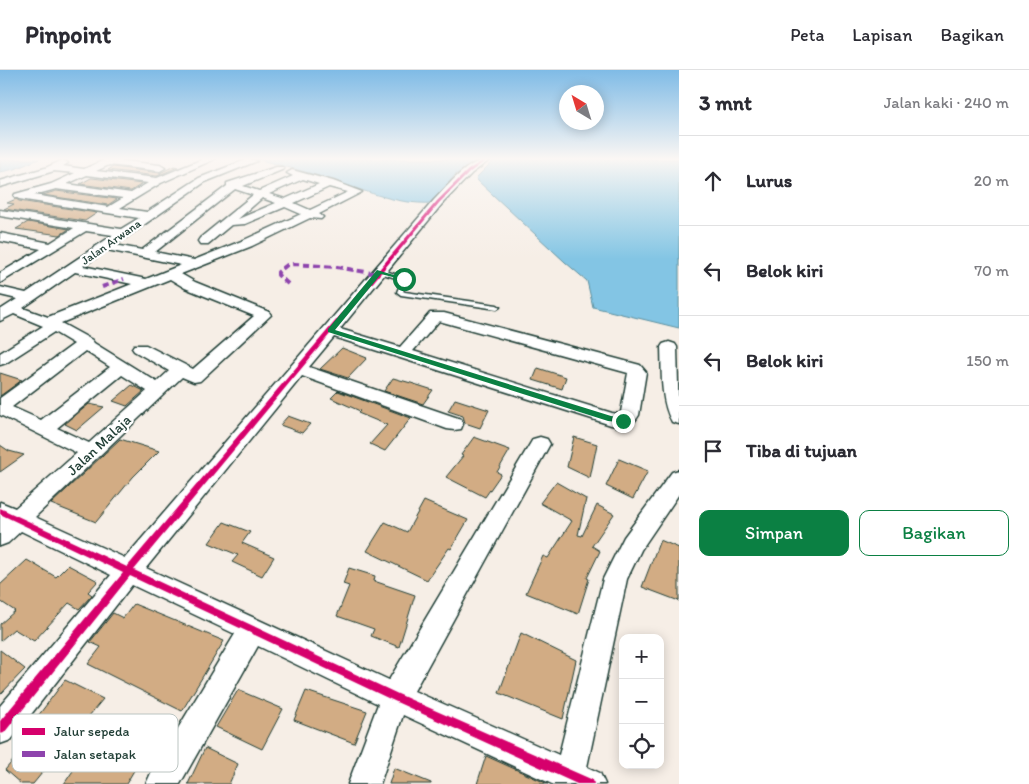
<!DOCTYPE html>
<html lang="id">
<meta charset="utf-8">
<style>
body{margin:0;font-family:Itim,sans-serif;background:#f7f7f7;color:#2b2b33}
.controls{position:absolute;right:15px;bottom:15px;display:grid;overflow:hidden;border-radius:10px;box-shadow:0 2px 12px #0003}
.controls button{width:45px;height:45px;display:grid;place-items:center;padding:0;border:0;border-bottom:1px solid #e1e1e2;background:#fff;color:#2b2b33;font:25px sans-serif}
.compass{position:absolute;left:559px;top:15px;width:45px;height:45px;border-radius:50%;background:#fff;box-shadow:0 2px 12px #0003;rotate:322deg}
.stop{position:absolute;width:15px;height:15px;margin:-11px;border:4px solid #0b8043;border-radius:50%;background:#fff}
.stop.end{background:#0b8043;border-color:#fff;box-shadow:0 1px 5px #0008}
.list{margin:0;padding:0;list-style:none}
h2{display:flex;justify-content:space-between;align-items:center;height:65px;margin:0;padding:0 20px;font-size:21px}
h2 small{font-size:16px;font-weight:400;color:#7c7c81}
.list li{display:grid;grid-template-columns:32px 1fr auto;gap:15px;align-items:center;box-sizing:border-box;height:90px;padding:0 20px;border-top:1px solid #e1e1e2}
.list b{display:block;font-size:19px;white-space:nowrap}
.list em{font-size:16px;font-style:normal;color:#7c7c81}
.actions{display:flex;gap:10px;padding:15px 20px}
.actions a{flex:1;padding:11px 0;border:1px solid #0b8043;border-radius:10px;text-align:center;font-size:18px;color:#0b8043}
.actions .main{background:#0b8043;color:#fff}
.icon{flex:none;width:28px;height:28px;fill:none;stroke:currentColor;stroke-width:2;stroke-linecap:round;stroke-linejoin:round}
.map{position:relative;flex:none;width:679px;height:714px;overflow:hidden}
header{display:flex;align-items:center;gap:30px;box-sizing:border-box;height:70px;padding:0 25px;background:#fff;border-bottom:1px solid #e1e1e2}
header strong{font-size:24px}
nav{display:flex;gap:28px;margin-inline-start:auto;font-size:18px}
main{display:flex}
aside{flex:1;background:#fff}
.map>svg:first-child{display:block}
</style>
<header>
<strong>Pinpoint</strong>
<nav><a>Peta</a><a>Lapisan</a><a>Bagikan</a></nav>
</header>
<main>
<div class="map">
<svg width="679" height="714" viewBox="0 0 679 714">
<rect width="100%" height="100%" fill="#f6eee6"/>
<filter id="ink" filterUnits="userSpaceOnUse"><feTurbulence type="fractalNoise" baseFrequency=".02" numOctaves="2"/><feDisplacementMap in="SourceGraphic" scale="10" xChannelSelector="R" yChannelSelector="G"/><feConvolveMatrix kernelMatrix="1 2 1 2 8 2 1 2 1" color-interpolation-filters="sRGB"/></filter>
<g filter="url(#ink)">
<path fill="#83c5e4" stroke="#5b8f9e" d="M0,89H39L15,99L0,102Z
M257,89H480L455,105L432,133C395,135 362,119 328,109C305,101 281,96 257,89Z
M495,89H679V258L593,237L587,211L565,192L478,111L476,108Z"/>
<path fill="#d2ac84" stroke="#1f3d34" d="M174,96L178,97L157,106L108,100L113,97L160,103Z
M91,108H92L142,114L131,121L80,114Z
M56,121L117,129L108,135L43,125Z
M16,129L19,131L97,143L85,151L4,139L14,134L7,133Z
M28,152L69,159L60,165L16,159Z
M342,278L367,288L348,308L320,299Z
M538,298L566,307L562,319L533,310Z
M0,303L22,310L0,326Z
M393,308L411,313L433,320L423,334L384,321Z
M132,315L144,321L127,336L113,331Z
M338,321L411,348L385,381L370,374L387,355L358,343L360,341L331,328Z
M455,329L489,340L480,358L465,353L463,346L448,341Z
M89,334L104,337L77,360L65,354Z
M288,346L310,354L302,363L280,355Z
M474,367L510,380L497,402L501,404L485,427L446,407L463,386L461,385Z
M574,367L597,374L590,408L567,397Z
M120,369L159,381L133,407L96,452L51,434Z
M0,375L9,381L24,385L0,402Z
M619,389L648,401L633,429L606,416Z
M556,412L586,429L578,465L582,466L597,435L614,444L592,476L600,481L587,508L589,509L578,544L526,523L543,486L548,488L572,451L540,433Z
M424,431L468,450L451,479L449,478L427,510L367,481L385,452L407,462Z
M224,452L250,462L242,473L274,487L262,506L232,492L238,485L209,473Z
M660,470L679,478V531L642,517Z
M27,490L56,507L68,495L98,511L88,522L92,525L79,539L69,533L34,571L14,559L0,571V554L15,541L0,531V515Z
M349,498L375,506L374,511L415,525L399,577L371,566L374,559L337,546L349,516L343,514Z
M134,534L224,571L182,641L88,594L101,577L90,572L113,543L123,548Z
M521,563L576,590L563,649L499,623Z
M0,580L25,599L0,625Z
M65,610L103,629L33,714H21L5,700L41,658L32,654Z
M238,620L283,639L262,679L216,657Z
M306,621L367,641L354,673L294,650Z
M108,649L133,666L140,654L156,663L126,714H64Z
M205,678L238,694L229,714H188Z
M486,686L548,714H477Z
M394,698L431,713V714H389Z"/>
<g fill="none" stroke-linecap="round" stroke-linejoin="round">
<g stroke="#1f3d34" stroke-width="3">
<path id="lane" d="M379,199L407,208L408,209L403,221L405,222L497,235L500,237L497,239L401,225L397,222L402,210L377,202L376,201Z"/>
</g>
<g stroke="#1f3d34" stroke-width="3">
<path id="street" d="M106,89L160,95L165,98L160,101L109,95L96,101L157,108L203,89H215L161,113L120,138L147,142L199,108L248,89L257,91L205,112L115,175L142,180L227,116V113L276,97H282L284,99L243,116L259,121L293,106L287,103L292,100L333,111L362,122L319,144L323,147L321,149L310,148L252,176L181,204L195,212L269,242L271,245L200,311L194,312L182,307L35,447L125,488L434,130C450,114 468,89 491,89L472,103L442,134L340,259L400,277L430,243H444L640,295L646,302L639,345C632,357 624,358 611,355L334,267L309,297L461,349L463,354L461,359L454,360L447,359L302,306L146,498L389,610L533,369L540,367L547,369L550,374L414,621L559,685L603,509L624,467L672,402L679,400V424L641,480L627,509L587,697L600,703L605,714H552L403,645L380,714H348L378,634L258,576L180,714H146L151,703L235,564L132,515L11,670L0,674V636L111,505L21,461L8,473L0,476V432L15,438L77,383L0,345V328L74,274L54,262L6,293L0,295V283L43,256L14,244L0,251V240L17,229L0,225V217L26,223L113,165L86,161L0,213V203L41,179L0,171V163L50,173L74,158L0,146V140L121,159L139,148L19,129L14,126L15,124L51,114L75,103L54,101L0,117V111L45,98L63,90L68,93L63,96L84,99ZM87,105L148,113L131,123L67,114ZM303,109L319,114L285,129L269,124ZM329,117L348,122L310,140L294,133ZM56,119L123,128L108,137L34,125ZM235,119L253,125L200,168L198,171L200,174H208L231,155L245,154L285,137L301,144L244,170L194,190L155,182ZM262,128L276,133L238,149ZM107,180L181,195L146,209L83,196ZM75,202L132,214L48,247L23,238ZM170,209L185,218L254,246L193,299L146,275H134L132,278L134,281L169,301L157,312L94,273L92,270L61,253ZM439,251L628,303L621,342L619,344L612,343L413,281ZM85,281L110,297L41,350L12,337ZM122,305L147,321L89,373L57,358Z
M669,272L675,274L677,277L679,354L672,352C660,331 662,301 661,277L663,274Z"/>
</g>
<use href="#lane" fill="#fff" fill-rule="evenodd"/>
<use href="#street" fill="#fff" fill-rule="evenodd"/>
<path stroke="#8e44ad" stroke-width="4" stroke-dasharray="7 4" stroke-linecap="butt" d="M288,214L278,205V202L287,195L294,194L337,197L377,204
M102,217L124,209"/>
<g stroke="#fff" stroke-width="3">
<path id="cycleway" d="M485,89H488L470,102L439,133L134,500L398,624L593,710L594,714H577L392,630L130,506L4,663L0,664V651L123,503L0,444V438L127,497L437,131L468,100Z"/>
</g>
<use href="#cycleway" fill="#d6006c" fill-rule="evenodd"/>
</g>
</g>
<linearGradient id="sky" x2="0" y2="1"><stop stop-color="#7fbbe6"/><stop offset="0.47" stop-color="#fbf7f4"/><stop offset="1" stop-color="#fbf7f4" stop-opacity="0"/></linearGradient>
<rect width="679" height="189" fill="url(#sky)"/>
<path fill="#0b8043" d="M377,200L407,209L404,210L381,204L335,260L611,346L626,349V353L608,351L328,262V259Z"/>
<g text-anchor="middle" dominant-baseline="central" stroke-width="4.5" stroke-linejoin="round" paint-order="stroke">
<g font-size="12" fill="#1f3d34" stroke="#fff">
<text transform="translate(111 172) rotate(-35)">Jalan Arwana</text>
</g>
<g font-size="15" fill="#1f3d34" stroke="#fff">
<text transform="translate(99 375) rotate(-43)">Jalan Malaja</text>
</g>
</g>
<rect x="12" y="644" width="166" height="58" rx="8" fill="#fff" stroke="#bcc5c2" stroke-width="1"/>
<rect x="22" y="658" width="23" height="7" fill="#d6006c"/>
<rect x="22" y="681" width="23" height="6" fill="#8e44ad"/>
<g font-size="14" fill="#1f3d34">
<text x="54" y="666">Jalur sepeda</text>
<text x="54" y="689">Jalan setapak</text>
</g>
</svg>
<div class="controls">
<button>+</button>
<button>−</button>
<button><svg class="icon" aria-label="locate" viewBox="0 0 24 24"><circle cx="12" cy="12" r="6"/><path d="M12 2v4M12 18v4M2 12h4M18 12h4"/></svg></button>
</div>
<svg class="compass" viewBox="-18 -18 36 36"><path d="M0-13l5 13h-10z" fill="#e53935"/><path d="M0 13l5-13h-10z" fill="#7c7c81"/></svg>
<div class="stop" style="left:404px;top:209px"></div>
<div class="stop end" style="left:623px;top:351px"></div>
</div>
<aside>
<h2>3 mnt<small>Jalan kaki · 240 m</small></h2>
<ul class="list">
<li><svg class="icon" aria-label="ahead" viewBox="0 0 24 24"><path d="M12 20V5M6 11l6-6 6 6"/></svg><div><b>Lurus</b></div><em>20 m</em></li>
<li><svg class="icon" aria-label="left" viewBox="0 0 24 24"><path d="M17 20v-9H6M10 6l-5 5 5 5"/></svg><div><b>Belok kiri</b></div><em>70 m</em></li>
<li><svg class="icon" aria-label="left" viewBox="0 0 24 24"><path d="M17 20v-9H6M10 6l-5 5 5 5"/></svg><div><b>Belok kiri</b></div><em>150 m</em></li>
<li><svg class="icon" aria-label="arrive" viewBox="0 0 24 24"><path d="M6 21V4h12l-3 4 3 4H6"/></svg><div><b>Tiba di tujuan</b></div></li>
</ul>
<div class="actions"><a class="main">Simpan</a><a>Bagikan</a></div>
</aside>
</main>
